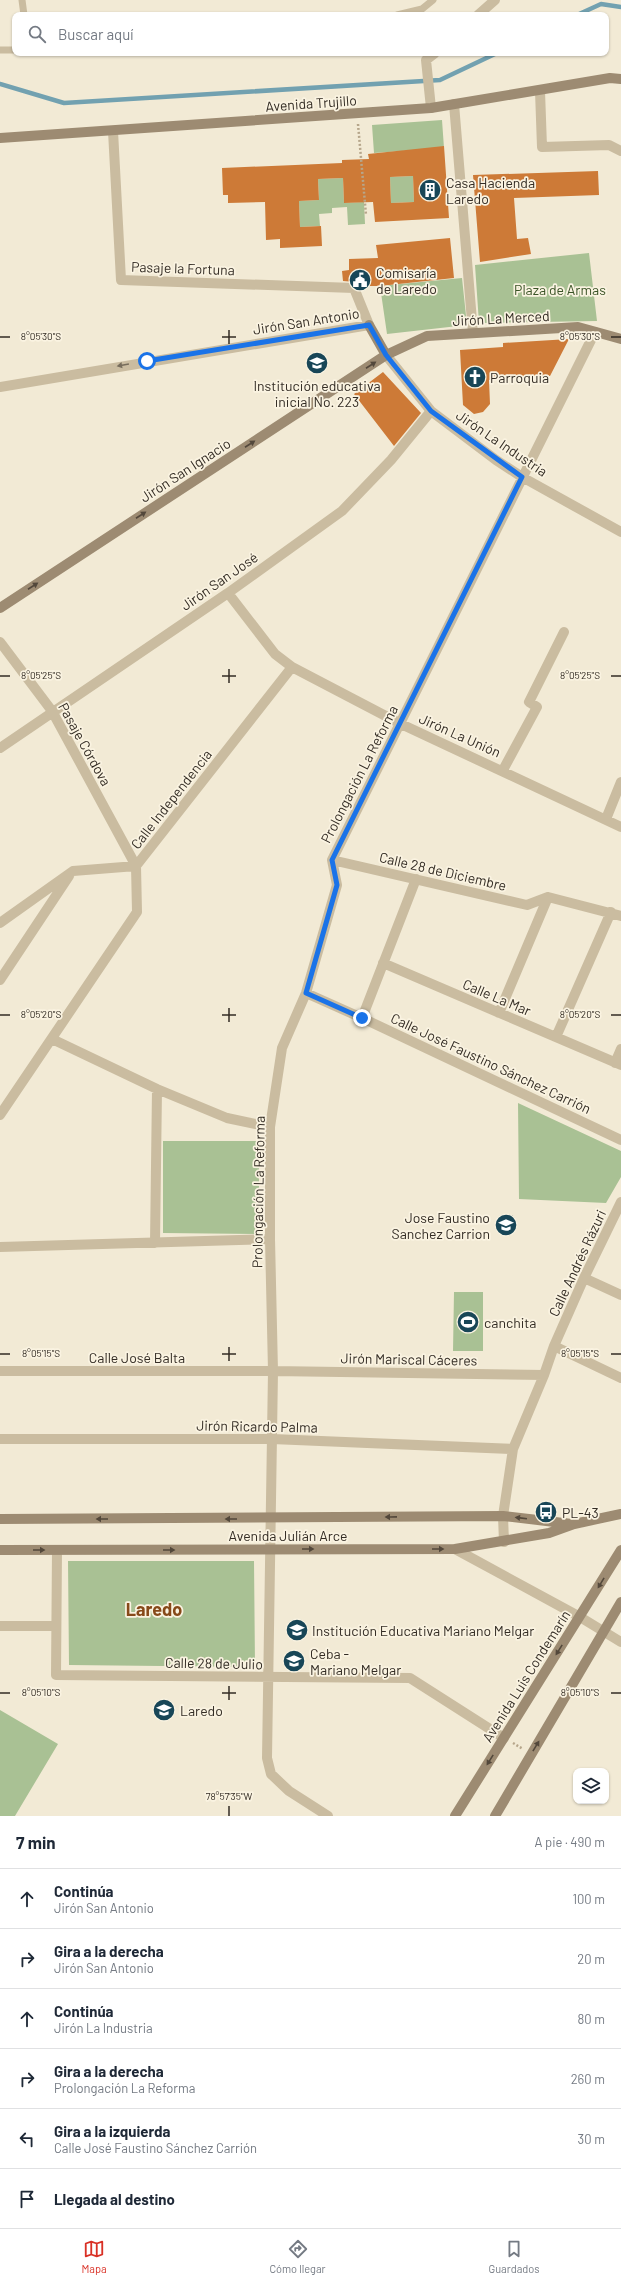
<!DOCTYPE html>
<html lang="es">
<meta charset="utf-8">
<style>
body{margin:0;font-family:Barlow,sans-serif;background:#f2f2f3;color:#1f2937}
.controls{position:absolute;right:12px;bottom:12px;display:grid;overflow:hidden;border-radius:8px;box-shadow:0 1px 3px #0004}
.controls button{width:36px;height:36px;display:grid;place-items:center;padding:0;border:0;border-bottom:1px solid #e0e1e3;background:#fff;color:#1f2937;font:20px sans-serif}
.stop{position:absolute;width:12px;height:12px;margin:-9px;border:3px solid #1a73e8;border-radius:50%;background:#fff}
.stop.end{background:#1a73e8;border-color:#fff;box-shadow:0 1px 4px #0008}
.list{margin:0;padding:0;list-style:none}
h2{display:flex;justify-content:space-between;align-items:center;height:52px;margin:0;padding:0 16px;font-size:17px}
h2 small{font-size:13px;font-weight:400;color:#747a83}
.list li{display:grid;grid-template-columns:26px 1fr auto;gap:12px;align-items:center;box-sizing:border-box;height:60px;padding:0 16px;border-top:1px solid #e0e1e3}
.list b{display:block;font-size:15px;white-space:nowrap}
.list p{margin:0;font-size:13px;white-space:nowrap;color:#747a83}
.list em{font-size:13px;font-style:normal;color:#747a83}
.icon{flex:none;width:22px;height:22px;fill:none;stroke:currentColor;stroke-width:2;stroke-linecap:round;stroke-linejoin:round}
.map{position:relative;flex:none;width:621px;height:1816px;overflow:hidden}
.search{position:absolute;background:#fff;box-shadow:0 1px 3px #0004;left:12px;right:12px;top:12px;height:44px;display:flex;align-items:center;gap:10px;box-sizing:border-box;padding:0 14px;border-radius:8px;color:#747a83;font-size:15px}
.sheet{height:412px;background:#fff}
nav{display:flex;justify-content:space-around;align-items:center;box-sizing:border-box;height:56px;border-top:1px solid #e0e1e3;background:#fff;font-size:11px;color:#747a83}
nav a{display:grid;justify-items:center;gap:2px}
nav .on{color:#d93025}
.map>svg:first-child{display:block}
</style>
<div class="map">
<svg width="621" height="1816" viewBox="0 0 621 1816">
<rect width="100%" height="100%" fill="#f2ead5"/>
<path fill="#a9c194" d="M442,120L444,148L374,153L372,125Z
M413,176L414,202L391,203L390,177Z
M343,178L344,203L364,202L365,224L348,225L347,207L332,208V213L319,214L320,226L300,227L299,201L319,200L318,179Z
M589,253L597,321L479,323L475,265Z
M462,278L467,325L387,334L380,286Z
M518,1103L621,1151V1177L606,1203L519,1199Z
M163,1141H259V1234L163,1233Z
M454,1292H483V1351H453Z
M68,1561H254L255,1667L69,1665Z
M0,1710L58,1744L15,1816H0Z"/>
<g fill="none" stroke-linecap="round" stroke-linejoin="round">
<path stroke="#72a1b0" stroke-width="4.5" d="M577,15L601,4L621,7
M0,84L64,103L440,80L497,53"/>
</g>
<path fill="#cd7a37" fill-rule="evenodd" d="M444,146L449,218L375,222L373,202L344,203L343,178L318,179L319,200L299,201L300,227L321,226L322,246L280,248V239L266,240L265,202L228,203V195H223L222,168L342,163V160L369,159L368,154ZM413,176L414,202L391,203L390,177Z
M598,171L599,195L514,198L517,239L528,238L531,254L480,262L473,175Z
M450,238L454,278L380,286H360L355,282L343,281L342,271L349,270V259L378,258L376,245Z
M569,339L550,376L489,380L490,404L483,412L474,414L463,405L460,350L503,347V343Z
M383,372L421,413L394,446L354,394Z"/>
<g fill="none" stroke-linecap="round" stroke-linejoin="round">
<path stroke="#b6a68b" stroke-width="2.5" stroke-dasharray="2 2" stroke-linecap="butt" d="M358,124L366,215
M513,1743L523,1749"/>
<path stroke="#cabca0" stroke-width="7" d="M22,0L24,15
M397,15L422,9L433,0
M0,50H15"/>
<path stroke="#cabca0" stroke-width="10" d="M478,15L495,0
M540,91L542,147L609,145L621,151
M454,104L473,333
M431,108L426,60L435,53
M386,355L431,411L496,460L522,477L621,532
M0,387L369,325L354,288L121,280L113,131
M228,593L275,654L292,667L401,724L621,827
M0,642L52,711L136,866L137,912L0,1115
M0,748L228,593L342,511L391,460L431,411
M503,770L537,707L529,702L564,632
M606,819L621,782
M332,860L527,905L548,897
M548,897L621,916
M0,923L73,871L136,866L292,667
M383,963L621,1065
M0,980L69,876
M306,993L362,1018L621,1140
M499,1013L548,897
M362,1018L416,879
M556,1037L611,912
M52,1039L157,1089L227,1118L270,1127
M615,1063L621,1049
M155,1243L157,1089
M0,1247L270,1239
M584,1278L621,1295
M554,1346L621,1378
M0,1371H273L544,1375
M0,1439H272L513,1449
M504,1542L503,1516L513,1449L544,1375L554,1346L584,1278L621,1202
M455,1549L580,1617L621,1642
M57,1550L56,1675L410,1678L504,1738
M0,1626H56
M328,1816L289,1791L271,1774L267,1758L273,1371L270,1239V1127L282,1048L306,993L337,885L332,860L595,332"/>
<path stroke="#9d8b72" stroke-width="10" d="M0,138L431,108L610,78L621,79
M369,325L386,355
M0,608L386,355L427,336L578,327L621,339
M0,1519L503,1516L572,1524
M0,1550L455,1549L549,1533L574,1524L621,1514
M455,1816L621,1550
M495,1816L621,1602"/>
</g>
<defs><path id="oneway-solid" d="M-6-.8H1V-3.2L6.5 0L1 3.2V.8H-6Z"/></defs>
<use fill="#776d5c" href="#oneway-solid" transform="translate(123 365) rotate(170)"/>
<g fill="#53483b">
<use href="#oneway-solid" transform="translate(371 365) rotate(-33)"/>
<use href="#oneway-solid" transform="translate(250 444) rotate(-33)"/>
<use href="#oneway-solid" transform="translate(141 515) rotate(-33)"/>
<use href="#oneway-solid" transform="translate(33 586) rotate(-33)"/>
<use href="#oneway-solid" transform="translate(391 1517) rotate(179)"/>
<use href="#oneway-solid" transform="translate(521 1518) rotate(-173)"/>
<use href="#oneway-solid" transform="translate(102 1519) rotate(180)"/>
<use href="#oneway-solid" transform="translate(231 1519) rotate(180)"/>
<use href="#oneway-solid" transform="translate(308 1549)"/>
<use href="#oneway-solid" transform="translate(438 1549)"/>
<use href="#oneway-solid" transform="translate(39 1550)"/>
<use href="#oneway-solid" transform="translate(169 1550)"/>
<use href="#oneway-solid" transform="translate(601 1583) rotate(121)"/>
<use href="#oneway-solid" transform="translate(559 1650) rotate(122)"/>
<use href="#oneway-solid" transform="translate(536 1746) rotate(-59)"/>
<use href="#oneway-solid" transform="translate(490 1760) rotate(122)"/>
</g>
<g fill="none" stroke-linecap="round" stroke-linejoin="round">
<path stroke="#1a73e8" stroke-width="5" d="M147,361L369,325L386,355L431,411L522,477L332,860L337,885L306,993L362,1018"/>
</g>
<path fill="none" stroke="#332c24" stroke-width="1.5" d="M229,330V344M0,337H10M222,337H236M611,337H621M229,669V683M0,676H10M222,676H236M611,676H621M229,1008V1022M0,1015H10M222,1015H236M611,1015H621M229,1347V1361M0,1354H10M222,1354H236M611,1354H621M229,1686V1700M0,1693H10M222,1693H236M611,1693H621M229,1806V1816"/>
<defs>
<g id="building-disc" transform="scale(1.15)"><circle r="9.5" fill="#184657" stroke="#faf3e1"/><path d="M-4-6H4V6H1V3H-1V6H-4ZM-2.5-4.3h1.7v1.8h-1.7ZM.8-4.3h1.7v1.8H.8ZM-2.5-1h1.7V.8h-1.7ZM.8-1h1.7V.8H.8Z" fill="#fff"/></g>
<g id="civic-disc" transform="scale(1.15)"><circle r="9.5" fill="#184657" stroke="#faf3e1"/><path d="M-.6-6.5H3V-4.5H.6V-3L4-1V1h2V6H-6V1h2V-1L-.6-3ZM-1.2 2.5V6h2.4V2.5Z" fill="#fff"/></g>
<g id="school-disc" transform="scale(1.15)"><circle r="9.5" fill="#184657" stroke="#faf3e1"/><path d="M0-5L7-2L0 1L-7-2ZM-4 1L0 2.5L4 1V4Q0 6-4 4Z" fill="#fff"/></g>
<g id="church-disc" transform="scale(1.15)"><circle r="9.5" fill="#184657" stroke="#faf3e1"/><path d="M-1.2-6h2.4v3.5h3.3v2.4h-3.3V6h-2.4V-.1h-3.3v-2.4h3.3Z" fill="#fff"/></g>
<g id="stadium-disc" transform="scale(1.15)"><circle r="9.5" fill="#184657" stroke="#faf3e1"/><path d="M0-5a6.5 5 0 1 0 0 10a6.5 5 0 1 0 0-10ZM-3.5-1.8h7v3.6h-7Z" fill="#fff"/></g>
<g id="bus-disc" transform="scale(1.15)"><circle r="9.5" fill="#184657" stroke="#faf3e1"/><path d="M-5-6H5V4H4V6H2V4H-2V6H-4V4H-5ZM-3.5-4V0h7V-4ZM-3.5 1.2v1.5H-2V1.2ZM2 1.2v1.5H3.5V1.2Z" fill="#fff"/></g>
</defs>
<g fill-rule="evenodd">
<use href="#building-disc" x="430" y="190"/>
<use href="#civic-disc" x="360" y="280"/>
<use href="#school-disc" x="317" y="363"/>
<use href="#church-disc" x="475" y="377"/>
<use href="#school-disc" x="506" y="1225"/>
<use href="#stadium-disc" x="468" y="1322"/>
<use href="#bus-disc" x="546" y="1512"/>
<use href="#school-disc" x="297" y="1630"/>
<use href="#school-disc" x="294" y="1661"/>
<use href="#school-disc" x="164" y="1710"/>
</g>
<g text-anchor="middle" dominant-baseline="central" stroke-width="3.5" stroke-linejoin="round" paint-order="stroke">
<g font-size="14" fill="#332c24" stroke="#faf3e1">
<text transform="translate(311 103) rotate(-4)">Avenida Trujillo</text>
<text transform="translate(183 268) rotate(2)">Pasaje la Fortuna</text>
<text transform="translate(501 318) rotate(-3)">Jirón La Merced</text>
<text transform="translate(306 321) rotate(-9)">Jirón San Antonio</text>
<text transform="translate(502 443) rotate(34)">Jirón La Industria</text>
<text transform="translate(185 470) rotate(-33)">Jirón San Ignacio</text>
<text transform="translate(219 581) rotate(-35)">Jirón San José</text>
<text transform="translate(460 735) rotate(24)">Jirón La Unión</text>
<text transform="translate(85 744) rotate(61)">Pasaje Córdova</text>
<text transform="translate(359 774) rotate(-63)">Prolongación La Reforma</text>
<text transform="translate(171 799) rotate(-52)">Calle Independencia</text>
<text transform="translate(443 871) rotate(13)">Calle 28 de Diciembre</text>
<text transform="translate(497 997) rotate(23)">Calle La Mar</text>
<text transform="translate(491 1063) rotate(25)">Calle José Faustino Sánchez Carrión</text>
<text transform="translate(258 1192) rotate(-89)">Prolongación La Reforma</text>
<text transform="translate(577 1263) rotate(-65)">Calle Andrés Rázuri</text>
<text x="137" y="1357">Calle José Balta</text>
<text transform="translate(409 1359) rotate(1)">Jirón Mariscal Cáceres</text>
<text transform="translate(257 1426) rotate(1)">Jirón Ricardo Palma</text>
<text x="288" y="1535">Avenida Julián Arce</text>
<text transform="translate(214 1663) rotate(1)">Calle 28 de Julio</text>
<text transform="translate(526 1676) rotate(-58)">Avenida Luis Condemarín</text>
</g>
<g font-size="14" fill="#332c24" stroke="#faf3e1" text-anchor="start">
<text x="446" y="182">Casa Hacienda<tspan x="446" dy="16">Laredo</tspan></text>
<text x="376" y="272">Comisaría<tspan x="376" dy="16">de Laredo</tspan></text>
<text x="490" y="377">Parroquia</text>
<text x="317" y="385" text-anchor="middle">Institución educativa<tspan x="317" dy="16">inicial No. 223</tspan></text>
<text x="490" y="1217" text-anchor="end">Jose Faustino<tspan x="490" dy="16">Sanchez Carrion</tspan></text>
<text x="484" y="1322">canchita</text>
<text x="562" y="1512">PL-43</text>
<text x="312" y="1630">Institución Educativa Mariano Melgar</text>
<text x="310" y="1653">Ceba -<tspan x="310" dy="16">Mariano Melgar</tspan></text>
<text x="180" y="1710">Laredo</text>
</g>
<g font-size="14" fill="#3a5326" stroke="#faf3e1">
<text x="560" y="289">Plaza de Armas</text>
</g>
<g font-size="18" font-weight="bold" fill="#874919" stroke="#faf3e1">
<text x="154" y="1609">Laredo</text>
</g>
</g>
<g font-size="10" text-anchor="middle" fill="#332c24" stroke="#faf3e1" stroke-width="3.5" stroke-linejoin="round" paint-order="stroke">
<text x="580" y="340">8°05'30"S</text>
<text x="41" y="340">8°05'30"S</text>
<text x="41" y="679">8°05'25"S</text>
<text x="580" y="679">8°05'25"S</text>
<text x="41" y="1018">8°05'20"S</text>
<text x="580" y="1018">8°05'20"S</text>
<text x="580" y="1357">8°05'15"S</text>
<text x="41" y="1357">8°05'15"S</text>
<text x="41" y="1696">8°05'10"S</text>
<text x="580" y="1696">8°05'10"S</text>
<text x="229" y="1800">78°57'35"W</text>
</g>
</svg>
<div class="controls">
<button><svg class="icon" aria-label="layers" viewBox="0 0 24 24"><path d="M12 4l9 5-9 5-9-5zM3 14l9 5 9-5"/></svg></button>
</div>
<div class="stop" style="left:147px;top:361px"></div>
<div class="stop end" style="left:362px;top:1018px"></div>
<div class="search"><svg class="icon" aria-label="search" viewBox="0 0 24 24"><circle cx="10" cy="10" r="6"/><path d="M15 15l6 6"/></svg>Buscar aquí</div>
</div>
<section class="sheet">
<h2>7 min<small>A pie · 490 m</small></h2>
<ul class="list">
<li><svg class="icon" aria-label="ahead" viewBox="0 0 24 24"><path d="M12 20V5M6 11l6-6 6 6"/></svg><div><b>Continúa</b><p>Jirón San Antonio</p></div><em>100 m</em></li>
<li><svg class="icon" aria-label="right" viewBox="0 0 24 24"><path d="M7 20v-9h11M14 6l5 5-5 5"/></svg><div><b>Gira a la derecha</b><p>Jirón San Antonio</p></div><em>20 m</em></li>
<li><svg class="icon" aria-label="ahead" viewBox="0 0 24 24"><path d="M12 20V5M6 11l6-6 6 6"/></svg><div><b>Continúa</b><p>Jirón La Industria</p></div><em>80 m</em></li>
<li><svg class="icon" aria-label="right" viewBox="0 0 24 24"><path d="M7 20v-9h11M14 6l5 5-5 5"/></svg><div><b>Gira a la derecha</b><p>Prolongación La Reforma</p></div><em>260 m</em></li>
<li><svg class="icon" aria-label="left" viewBox="0 0 24 24"><path d="M17 20v-9H6M10 6l-5 5 5 5"/></svg><div><b>Gira a la izquierda</b><p>Calle José Faustino Sánchez Carrión</p></div><em>30 m</em></li>
<li><svg class="icon" aria-label="arrive" viewBox="0 0 24 24"><path d="M6 21V4h12l-3 4 3 4H6"/></svg><div><b>Llegada al destino</b></div></li>
</ul>
</section>
<nav>
<a class="on"><svg class="icon" aria-label="map" viewBox="0 0 24 24"><path d="M3 6l6-2 6 2 6-2v14l-6 2-6-2-6 2zM9 4v14M15 6v14"/></svg>Mapa</a>
<a><svg class="icon" aria-label="directions" viewBox="0 0 24 24"><path d="M12 3l9 9-9 9-9-9zM9 14v-3h6M13 9l2 2-2 2"/></svg>Cómo llegar</a>
<a><svg class="icon" aria-label="saved" viewBox="0 0 24 24"><path d="M7 4h10v16l-5-4-5 4z"/></svg>Guardados</a>
</nav>
